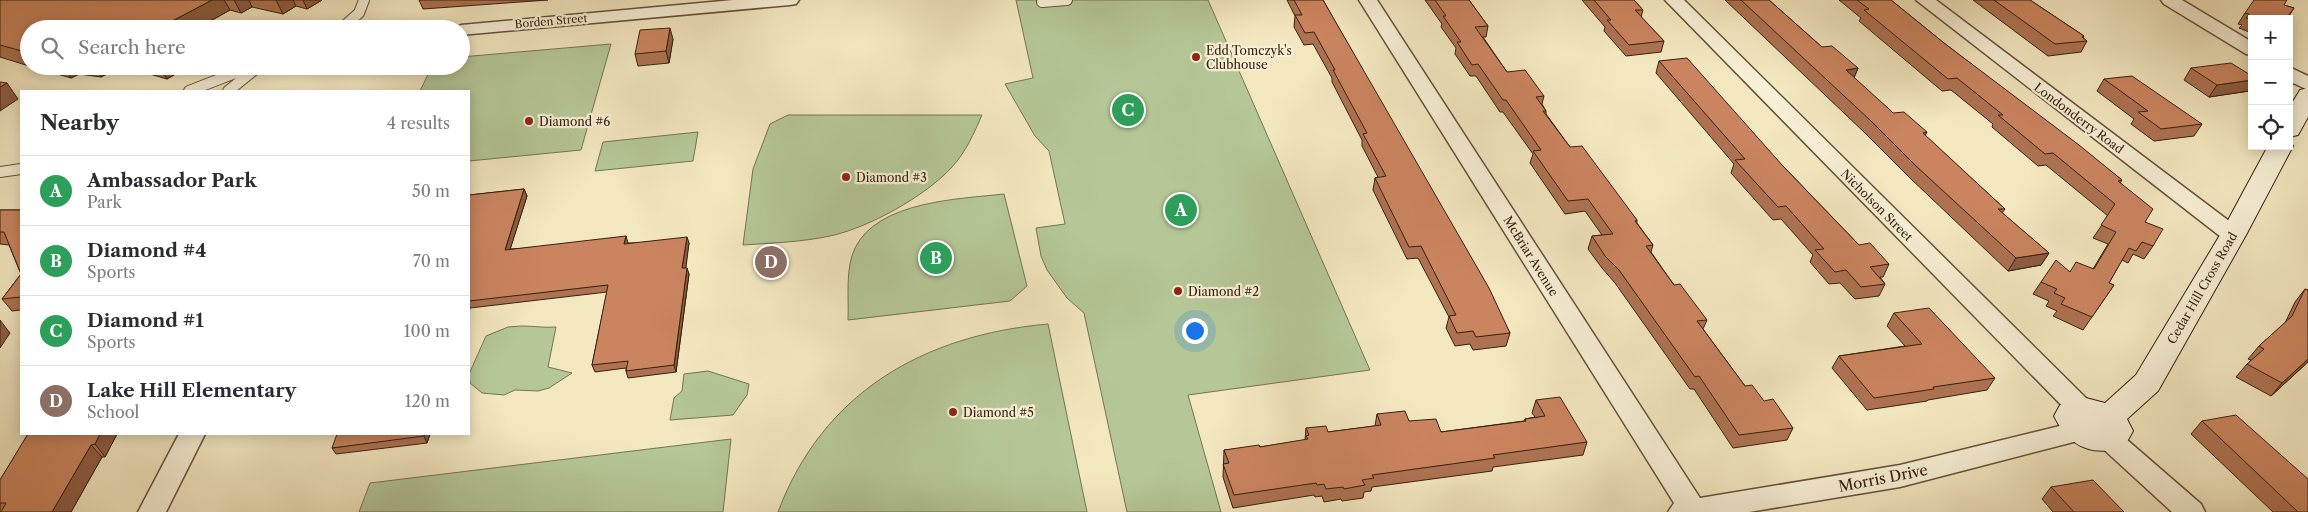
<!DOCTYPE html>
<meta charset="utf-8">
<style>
body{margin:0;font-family:"Libre Caslon Text",serif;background:#f2f2f3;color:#2b2b33}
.controls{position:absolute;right:15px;top:15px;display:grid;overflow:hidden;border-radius:0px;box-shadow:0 2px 12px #0003}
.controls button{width:45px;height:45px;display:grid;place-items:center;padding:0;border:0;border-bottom:1px solid #e1e1e2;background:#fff;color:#2b2b33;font:25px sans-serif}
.you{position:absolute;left:1194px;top:330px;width:18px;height:18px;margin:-12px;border:4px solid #fff;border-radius:50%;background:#1a73e8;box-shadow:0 0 0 8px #1a73e833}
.badge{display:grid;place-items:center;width:32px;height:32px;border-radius:50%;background:#8f2418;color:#fff;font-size:16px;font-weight:700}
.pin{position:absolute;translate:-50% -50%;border:2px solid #fff;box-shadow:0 1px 5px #0006}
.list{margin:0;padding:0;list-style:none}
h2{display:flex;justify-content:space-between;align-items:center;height:65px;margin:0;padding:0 20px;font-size:21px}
h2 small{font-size:16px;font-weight:400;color:#7c7c81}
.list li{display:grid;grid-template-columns:32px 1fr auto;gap:15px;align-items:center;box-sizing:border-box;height:70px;padding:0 20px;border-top:1px solid #e1e1e2}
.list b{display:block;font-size:19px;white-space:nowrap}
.list p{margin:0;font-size:16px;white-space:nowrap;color:#7c7c81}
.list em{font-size:16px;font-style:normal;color:#7c7c81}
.icon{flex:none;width:28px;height:28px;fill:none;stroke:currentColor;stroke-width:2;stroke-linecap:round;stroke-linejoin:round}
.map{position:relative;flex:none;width:2308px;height:512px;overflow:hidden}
.search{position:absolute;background:#fff;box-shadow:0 2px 12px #0003;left:20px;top:20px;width:450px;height:55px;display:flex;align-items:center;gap:12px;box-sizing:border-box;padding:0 18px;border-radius:28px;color:#7c7c81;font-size:19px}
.panel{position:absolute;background:#fff;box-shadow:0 2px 12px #0003;left:20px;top:90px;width:450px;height:345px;border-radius:0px}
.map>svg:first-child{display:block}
</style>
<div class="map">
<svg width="2308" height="512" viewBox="0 0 2308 512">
<rect width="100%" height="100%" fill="#f3e7c0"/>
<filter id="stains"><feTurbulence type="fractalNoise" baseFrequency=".004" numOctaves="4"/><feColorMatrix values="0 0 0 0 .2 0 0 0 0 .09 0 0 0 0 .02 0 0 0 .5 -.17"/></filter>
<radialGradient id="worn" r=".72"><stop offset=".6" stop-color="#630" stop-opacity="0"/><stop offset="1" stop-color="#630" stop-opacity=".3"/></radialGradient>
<path fill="#b5c797" stroke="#767452" d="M1016,0H1208L1370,370L1188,395L1221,512H1127L1084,313L1067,298L1047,270L1041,256L1036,228L1065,224L1049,151L1035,136L1005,84L1033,78Z
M611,44L581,150L469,161V91H420L432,66H461V57Z
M788,115H982C974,133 966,152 952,167C926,196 868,228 830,236C802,242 772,243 743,245L753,169L770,124Z
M698,132L693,161L595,171L603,142Z
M1004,194L1027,286L1010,301L848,320C849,297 845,269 855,248C878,201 959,199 1004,194Z
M1048,324L1087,512H778C823,392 924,335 1048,324Z
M522,326C534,326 544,328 556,327L548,367L572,373L549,388L538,391L515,390L504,395L482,393L470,383L469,374L486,336L508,327Z
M708,371L749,384L747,395L733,415L670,420L674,398L682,391L684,374Z
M731,439L723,512H359L370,483Z"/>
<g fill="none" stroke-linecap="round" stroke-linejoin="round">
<g stroke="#655239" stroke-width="12">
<path id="lane" d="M1042,2L1067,0
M341,29L359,13L364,0
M189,91L253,66
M228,91L258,67
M0,172L21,169"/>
</g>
<g stroke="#655239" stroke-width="3">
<path id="street" d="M733,0H799L796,4L790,5L461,35V29H453L461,25Z
M1359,0H1377L1700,498L1900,465L2080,421L2089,424L2093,431L2089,438L1900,487L1749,512H1668L1674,503Z
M1665,0H1684L2090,402L2094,409L2090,416L2081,419L2072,416Z
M1916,0H1936L2241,230L2244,235L2241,240L2233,242L2225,240Z
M2161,0H2182L2252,42V55L2246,54L2164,4Z
M2289,67L2308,76V90L2289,81Z
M2109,429L2118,432L2201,504L2205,512H2172L2100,446L2096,439L2100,432Z
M179,434H205L166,512H138Z"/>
</g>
<g stroke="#36200c" stroke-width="2">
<path id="secondary" d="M2308,88V117L2298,135L2289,137V108L2300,90Z
M2290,141L2293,146L2246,235L2158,391L2127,419L2133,431L2124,447C2092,457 2069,447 2054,416L2060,405L2082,397L2105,403L2136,375L2220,235L2268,146H2289Z"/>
</g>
<use href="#lane" stroke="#f7efd6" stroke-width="10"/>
<use href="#street" fill="#f7efd6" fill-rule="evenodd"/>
<use href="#secondary" fill="#f7efd6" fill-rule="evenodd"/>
</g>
<path fill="#ae7252" stroke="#36200c" d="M0,0H322L307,9L296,6L283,14L252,7L241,13L230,10L196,29H29V66L0,57Z
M419,0H548L423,9Z
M1287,0H1323L1510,333L1506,346L1473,350L1470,344L1455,346L1446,328L1449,317L1418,258L1407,259L1373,190L1375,178L1378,177L1362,146V140L1332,82V78L1313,44L1304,45L1294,27L1295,16Z
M1425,0H1469L1488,26L1486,37H1483L1507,72L1544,96L1542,104L1546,111V114L1570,147L1637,220V223L1653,245L1651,252L1674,285L1707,320L1703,329L1745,386L1764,401L1793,428L1787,440L1733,448L1694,389H1690L1615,283L1602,268L1588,249L1592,236L1602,235L1585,211L1565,214L1530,163L1533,154L1503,112H1500L1476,76H1470L1455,54L1456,48L1441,27L1442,24Z
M1582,0H1634L1643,10L1641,17L1664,41L1661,52L1626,56L1604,31L1605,27Z
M1725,0H1769L1822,47L1858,68L1854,78L1893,113L1927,132L1925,136L2005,209L2002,213L2049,253L2041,265L2008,271L1910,178L1865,133Z
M1839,0H1891L1944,43L2122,180L2120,183L2145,222L2153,246L2144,259L2133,254L2128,263L2122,260L2109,283L2114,285L2083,330L2053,316L2057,311L2046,306L2049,301L2033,294L2041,282L2070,272L2093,269L2108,244L2093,238L2108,216L2046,165L2038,166L1992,127L1993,124L1951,90L1942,91L1859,21L1861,18Z
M1973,0H2030L2084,36L2083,38L2087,41L2081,52L2048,56Z
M2284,5L2294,8L2287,19H2252V33L2239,28L2242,25L2238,24L2245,13Z
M673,39L669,63L638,66L635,54Z
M1659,61L1782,165L1859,245L1889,264L1883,277H1880L1885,284L1879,296L1855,299L1840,283L1829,284L1810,262L1813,255L1781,219L1773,220L1731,173L1734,164L1656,73Z
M30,66H189L167,79L122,66L101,77L79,74L71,78Z
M2191,68L2249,91L2209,97L2184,80Z
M2104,79L2202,124L2194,136L2154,141L2131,124L2134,119L2097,91Z
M524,189L527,196L510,249L628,243H689L685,268L689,274L676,372L628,378L626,371V368L595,372L592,365L607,292L470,308L469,313V195Z
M0,210H21V310L12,311L2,299L21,274L9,245L0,244Z
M2305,289L2307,290L2308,289V362L2271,396L2236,377L2247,364L2251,360L2248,359L2259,346L2285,323L2295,302Z
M1894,313L1995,378L1987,390L1928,400L1927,401L1867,410L1832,368L1839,356L1905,346L1887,326Z
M1536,400L1587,442L1583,455L1493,467L1492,471L1372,487L1371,491L1364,492L1363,498L1342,501L1341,499L1324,502L1322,496L1315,497L1314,495L1233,508L1223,477L1224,450L1260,447L1305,440L1306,428L1328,432L1375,426L1377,414L1409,421L1441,432L1524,421L1525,419L1535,417L1532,413Z
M2202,421L2308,512H2273L2191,434Z
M28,434H117L105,457H102L71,512H0V480Z
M430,434L427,443L336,454L332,448Z
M2051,487L2124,512H2053L2042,499Z"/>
<path fill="#8d5c42" stroke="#36200c" d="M212,0H224L230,10L196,29H160L159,28Z
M234,0H249L252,7L241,13Z
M276,0H293L296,6L283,14Z
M303,0H322L307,9Z
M670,28L673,39L669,63L666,51Z
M63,66H74L79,74L71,78Z
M94,66H122L101,77Z
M159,66H189L167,79Z
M1858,68L1853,80L1846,70Z
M2252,80V88L2249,91L2209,97L2217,85Z
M7,83L18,99L0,111V87Z
M524,189L527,196L508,256L505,250Z
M626,236L628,243L626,250L624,244Z
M687,237L689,243L685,275L682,268Z
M2049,253L2041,265L2008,271L2016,258Z
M687,268L689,274L676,372L674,365Z
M0,320L10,333L0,348Z
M2308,359V362L2271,396L2282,383Z
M100,434H117L105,457L95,444Z
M424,434H430L427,443L424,436Z
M91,445L102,457L71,512H52Z"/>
<path fill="#ca845f" stroke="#36200c" d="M0,0H212L159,28L162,29H29V53L0,45Z
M1294,0H1323L1489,288L1510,333L1476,337L1473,331L1457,333L1449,316L1456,315L1421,246L1409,247L1375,178L1386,176L1363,134L1367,133L1333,70H1335L1314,32L1305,33L1295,15H1302Z
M1435,0H1469L1488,26L1475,27L1507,72L1525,70L1544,96L1536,97L1546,111H1543L1570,147L1582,146L1637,220L1635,221L1653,245L1646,246L1674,285L1680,284L1707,320L1697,321L1745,386L1752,385L1764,401L1773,399L1793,428L1739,435L1699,376L1695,377L1619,270L1605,256L1592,236L1613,234L1588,199L1568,201L1533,151L1541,150L1506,100H1503L1478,64L1472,65L1457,42H1461L1443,16H1446Z
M1594,0H1634L1643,10H1635L1664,41L1629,45L1607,20H1611Z
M1741,0H1769L1822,47L1832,46L1858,68L1846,70L1889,109L1893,113L1904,112L1927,132L1923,133L2005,209H1998L2049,253L2016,258L1916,166L1871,121Z
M1857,0H1891L1944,43L2079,145L2122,180L2118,181L2153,209L2145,222L2163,229L2153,246L2142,242L2136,251L2129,248L2109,283L2114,285L2092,317L2061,304L2065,298L2054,293L2057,289L2041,282L2056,260L2070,272L2076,262L2094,269L2116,232L2101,225L2115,204L2053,153L2045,154L1998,115H2003L1957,78L1948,79L1864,10L1869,9Z
M1994,0H2030L2084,36L2082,37L2087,41L2055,44Z
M2254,0H2287L2284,5L2294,8L2286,19H2252L2246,18L2249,14L2245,13Z
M670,28L666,51L635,54L640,30Z
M1687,58L1782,165L1859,245L1870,243L1889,264L1870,267L1885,284L1861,287L1846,270L1835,272L1815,250L1824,249L1786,206L1778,207L1735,160L1745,159L1659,61Z
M2231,63L2252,76V80L2217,85L2191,68Z
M2132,76L2202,124L2161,129L2138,112L2148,111L2104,79Z
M0,82L7,83L0,87Z
M524,189L505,250L626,236L624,244L687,237L682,268H687L674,365L626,371L628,361L592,365L608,285L469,301V195Z
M0,210H21V297L2,299L21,274L4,232H0Z
M2305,289L2308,290V359L2282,383L2247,364L2264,349L2259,346L2292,316Z
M1929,308L1995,378L1933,387L1934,389L1874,398L1839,356L1922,344L1894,313Z
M1560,397L1587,442L1493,455L1495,458L1372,475L1374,478L1362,480L1365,485L1344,489L1343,487L1326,489L1324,484L1317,485L1316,483L1234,495L1223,464L1229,463L1224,450L1259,445L1260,447L1308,439L1306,436L1309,435L1306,428L1326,426L1328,432L1381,425L1377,414L1405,411L1409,421L1436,419L1441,432L1526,421L1525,419L1545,416L1536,400Z
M2236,415L2308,479V512H2298L2202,421Z
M28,434H100L95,444L91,445L52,512H1L6,503H0V480Z
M337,434H424V436L332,448Z
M2093,480L2124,512H2074L2051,487Z"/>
<g fill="#8f2418" stroke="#f7efd6" stroke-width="2">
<circle cx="1196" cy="57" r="5"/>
<circle cx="529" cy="121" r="5"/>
<circle cx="846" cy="177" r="5"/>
<circle cx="1178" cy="291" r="5"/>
<circle cx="953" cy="412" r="5"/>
</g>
<g text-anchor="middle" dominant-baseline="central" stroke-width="4.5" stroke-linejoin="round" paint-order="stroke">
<g font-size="11" fill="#36200c" stroke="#f7efd6">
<text transform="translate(551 21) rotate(-5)">Borden Street</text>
</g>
<g font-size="12" fill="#36200c" stroke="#f7efd6" text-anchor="start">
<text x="1206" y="50">Edd Tomczyk's<tspan x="1206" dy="14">Clubhouse</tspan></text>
<text x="539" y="121">Diamond #6</text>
<text x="856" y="177">Diamond #3</text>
<text x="1188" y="291">Diamond #2</text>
<text x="963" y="412">Diamond #5</text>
</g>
<g font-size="12" fill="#36200c" stroke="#f7efd6">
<text transform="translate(2079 118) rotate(37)">Londonderry Road</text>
<text transform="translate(1877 205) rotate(45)">Nicholson Street</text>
<text transform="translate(1531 256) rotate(58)">McBriar Avenue</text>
<text transform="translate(2202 288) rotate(-60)">Cedar Hill Cross Road</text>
</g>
<g font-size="15" fill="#36200c" stroke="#f7efd6">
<text transform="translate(1883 478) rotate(-11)">Morris Drive</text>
</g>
</g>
<rect width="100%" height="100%" filter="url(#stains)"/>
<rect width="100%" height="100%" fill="url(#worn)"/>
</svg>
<div class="controls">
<button>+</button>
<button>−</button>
<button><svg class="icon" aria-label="locate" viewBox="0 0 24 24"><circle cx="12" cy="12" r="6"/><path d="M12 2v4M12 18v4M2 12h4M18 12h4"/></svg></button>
</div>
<div class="you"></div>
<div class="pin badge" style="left:1181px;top:210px;background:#2e9e5b">A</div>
<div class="pin badge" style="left:936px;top:258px;background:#2e9e5b">B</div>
<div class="pin badge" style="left:1128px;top:110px;background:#2e9e5b">C</div>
<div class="pin badge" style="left:771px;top:262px;background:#8d6e63">D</div>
<div class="search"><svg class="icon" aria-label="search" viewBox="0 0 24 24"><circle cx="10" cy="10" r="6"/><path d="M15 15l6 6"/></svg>Search here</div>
<section class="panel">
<h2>Nearby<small>4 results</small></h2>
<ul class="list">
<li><span class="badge" style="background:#2e9e5b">A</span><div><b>Ambassador Park</b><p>Park</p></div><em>50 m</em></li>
<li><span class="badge" style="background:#2e9e5b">B</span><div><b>Diamond #4</b><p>Sports</p></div><em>70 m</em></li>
<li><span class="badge" style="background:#2e9e5b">C</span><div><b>Diamond #1</b><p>Sports</p></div><em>100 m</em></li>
<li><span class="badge" style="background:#8d6e63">D</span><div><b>Lake Hill Elementary</b><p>School</p></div><em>120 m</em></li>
</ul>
</section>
</div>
